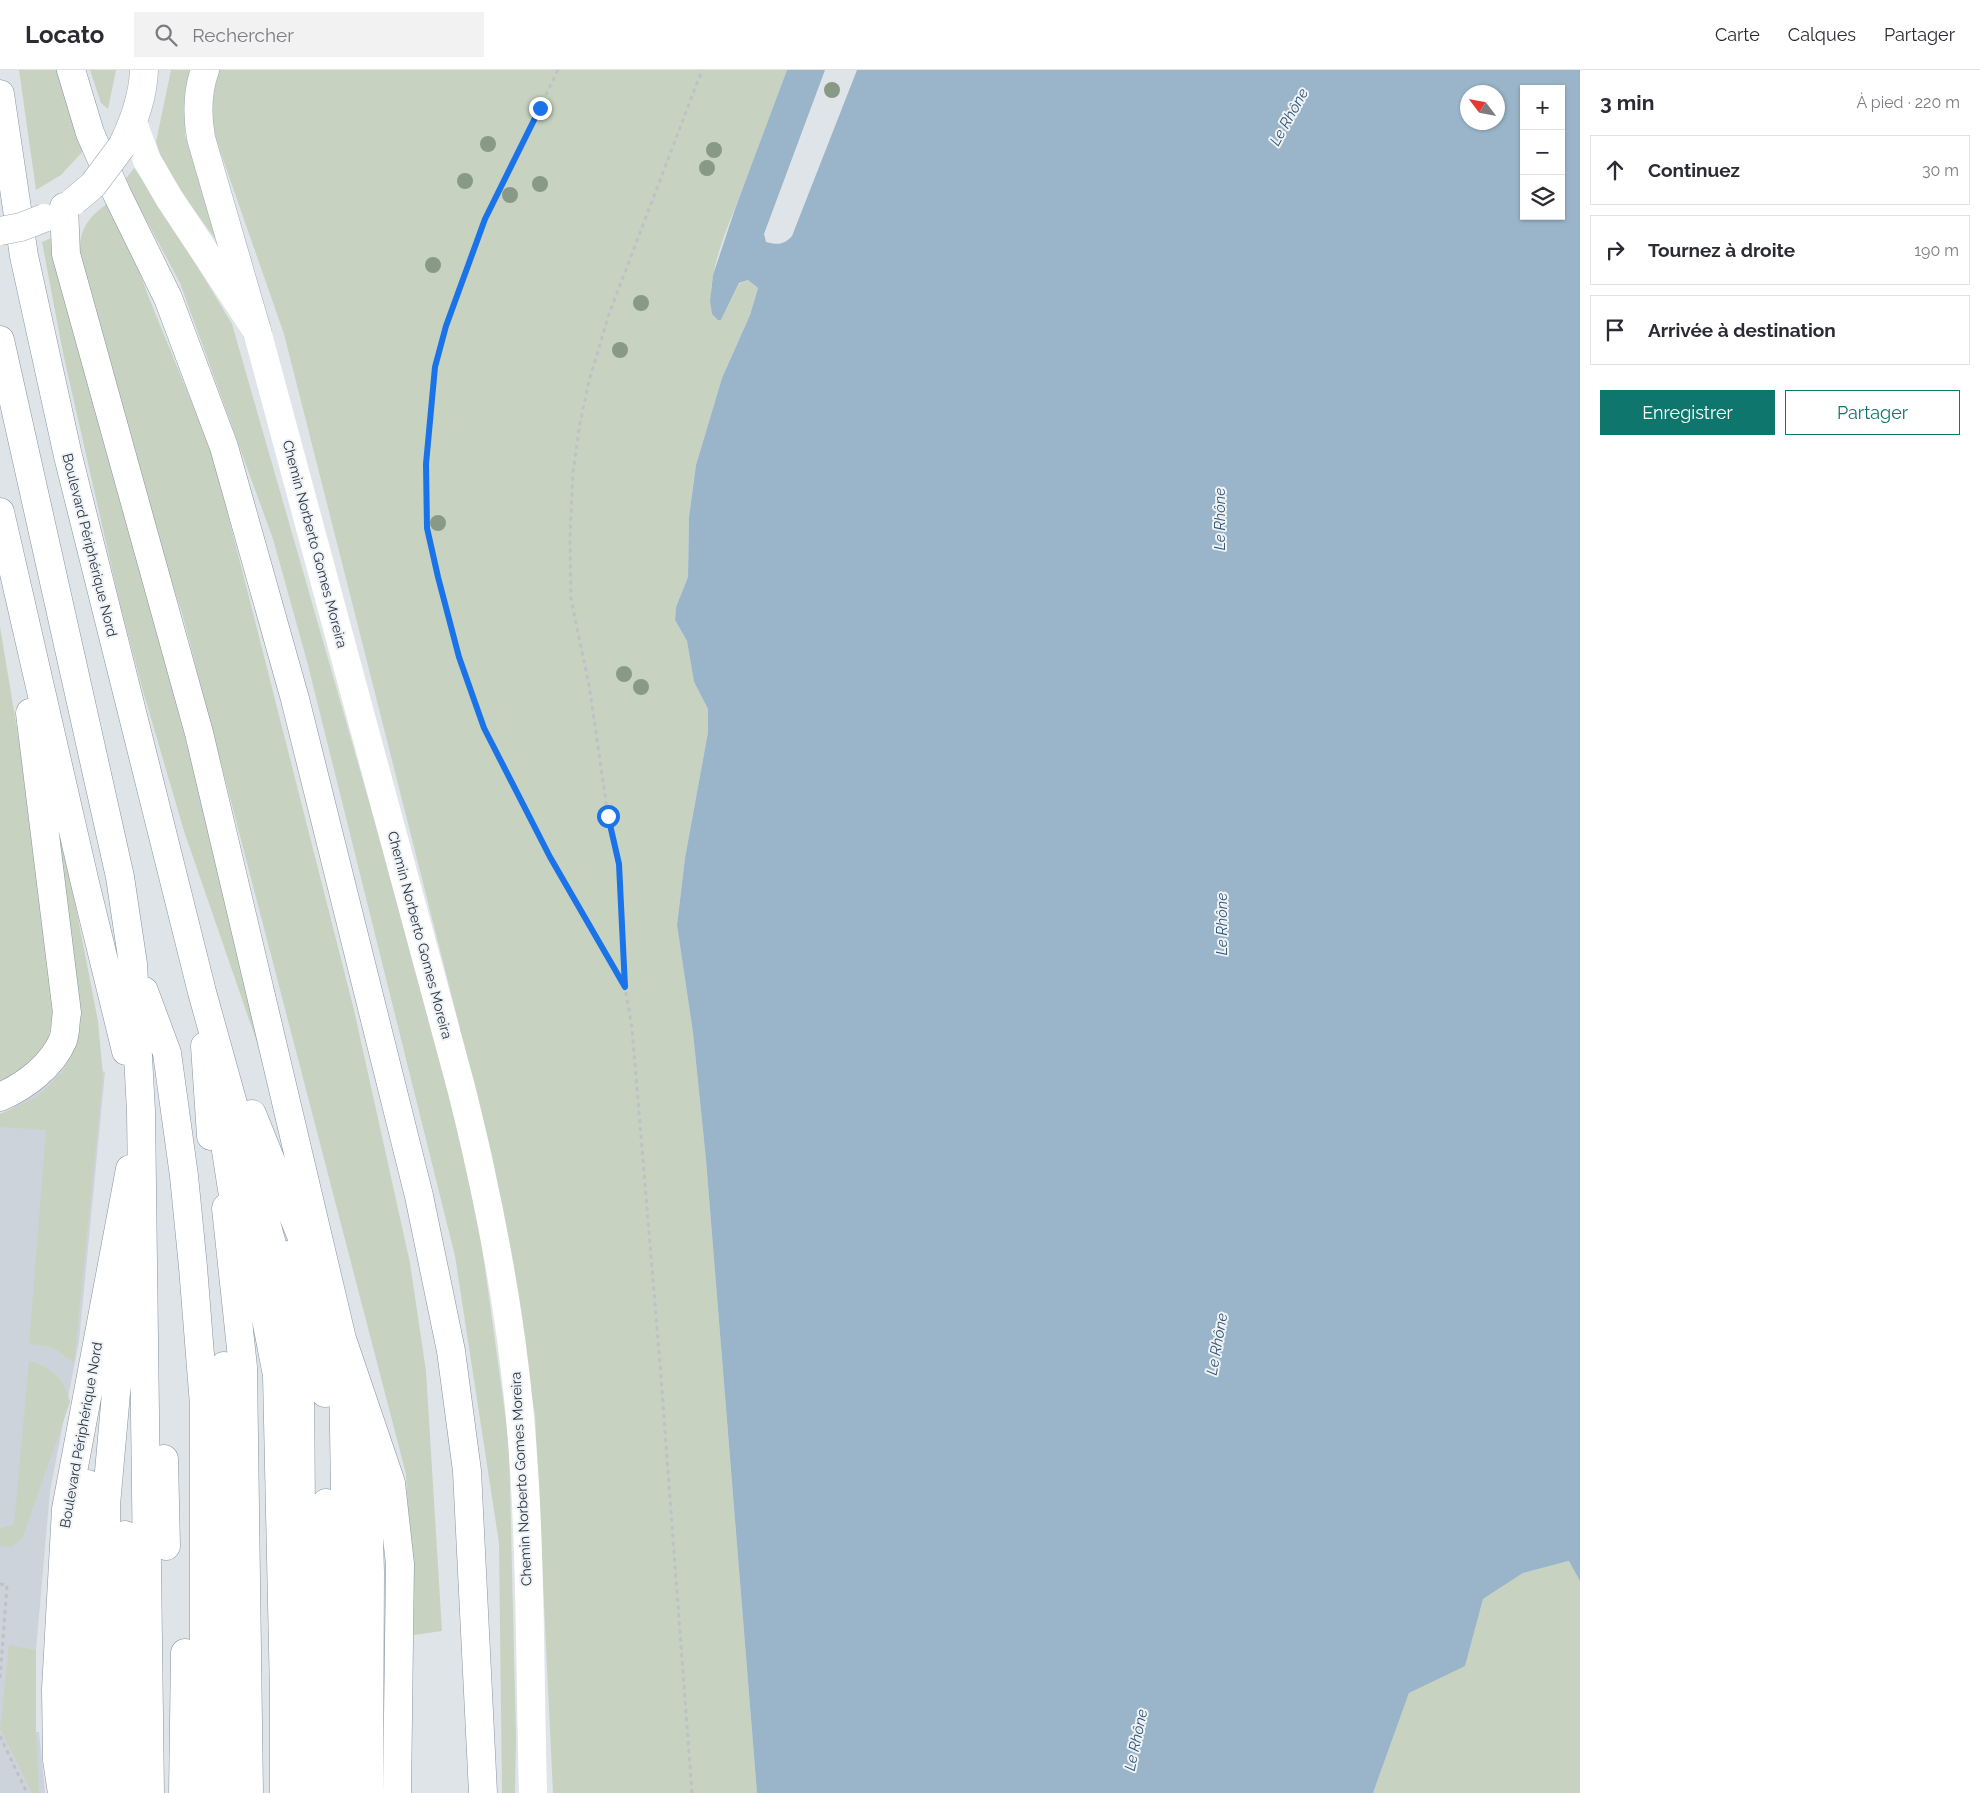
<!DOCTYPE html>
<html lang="fr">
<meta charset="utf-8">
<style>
body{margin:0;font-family:Raleway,sans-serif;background:#f2f2f3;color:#2b2b33}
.controls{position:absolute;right:15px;top:15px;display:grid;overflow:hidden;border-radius:0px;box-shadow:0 1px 4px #0004}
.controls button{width:45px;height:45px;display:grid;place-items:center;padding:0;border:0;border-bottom:1px solid #e1e1e2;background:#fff;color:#2b2b33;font:25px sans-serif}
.compass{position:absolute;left:1460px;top:15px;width:45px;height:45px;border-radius:50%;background:#fff;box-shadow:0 1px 4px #0004;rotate:302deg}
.stop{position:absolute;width:15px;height:15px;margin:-11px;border:4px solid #1a73e8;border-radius:50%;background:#fff}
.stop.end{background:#1a73e8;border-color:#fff;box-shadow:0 1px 5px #0008}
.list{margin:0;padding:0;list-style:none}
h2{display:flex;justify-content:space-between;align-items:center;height:65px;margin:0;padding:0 20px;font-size:21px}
h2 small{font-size:16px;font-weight:400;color:#7c7c81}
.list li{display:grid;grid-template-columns:32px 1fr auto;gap:15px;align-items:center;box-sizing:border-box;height:70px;margin:0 10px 10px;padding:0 10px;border:1px solid #e1e1e2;border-radius:0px}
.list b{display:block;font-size:19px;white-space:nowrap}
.list em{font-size:16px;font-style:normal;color:#7c7c81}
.actions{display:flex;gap:10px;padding:15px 20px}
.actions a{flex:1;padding:11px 0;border:1px solid #0f766e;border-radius:0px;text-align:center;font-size:18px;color:#0f766e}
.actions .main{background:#0f766e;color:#fff}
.icon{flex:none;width:28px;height:28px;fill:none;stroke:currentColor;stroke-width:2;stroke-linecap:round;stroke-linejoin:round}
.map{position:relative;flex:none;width:1580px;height:1723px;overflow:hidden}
header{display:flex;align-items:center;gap:30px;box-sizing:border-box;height:70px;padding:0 25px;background:#fff;border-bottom:1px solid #e1e1e2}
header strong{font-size:24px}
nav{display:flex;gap:28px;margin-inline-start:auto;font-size:18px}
.search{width:350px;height:45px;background:#f2f2f3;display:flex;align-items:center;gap:12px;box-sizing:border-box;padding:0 18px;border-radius:0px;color:#7c7c81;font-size:19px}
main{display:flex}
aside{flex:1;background:#fff}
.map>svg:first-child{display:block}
</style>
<header>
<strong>Locato</strong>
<div class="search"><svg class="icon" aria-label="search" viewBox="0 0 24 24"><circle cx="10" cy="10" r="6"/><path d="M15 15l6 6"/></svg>Rechercher</div>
<nav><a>Carte</a><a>Calques</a><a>Partager</a></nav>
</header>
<main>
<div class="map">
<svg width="1580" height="1723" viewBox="0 0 1580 1723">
<rect width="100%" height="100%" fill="#dfe4e9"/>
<path fill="#cdd3db" d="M66,991L105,1002L79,1271L50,1421L36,1580V1662H39L45,1723H0V1044L12,1039Z"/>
<path fill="#c7d3c0" d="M19,0H57L70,41L86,78L61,105L36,120Z
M90,0H116L108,39L101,33Z
M171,0H190L186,23L185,65L221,177L164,98L156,72Z
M219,0H787C774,37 760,74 746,111C731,149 705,203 712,243L721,250L739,214L748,210L758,218L750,245L722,308L696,395L689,447L688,507L676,537L675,550L687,571L694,612L708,639V662L685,788L677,855L693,963L706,1090L757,1723H553L535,1345L492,1085L284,264L216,69C211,46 209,23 219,0Z
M134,98L160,134L232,254L397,829L475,1126L509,1372L516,1669L515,1723H502L499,1473L455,1186L308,595L273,469L180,213L125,110Z
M113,130L149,228L212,382L354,940L410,1193L426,1301L442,1561L414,1565L406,1404L182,543L139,411L77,191C81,158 85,148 113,130Z
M54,167L57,194L247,896L262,987L184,761L143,621L119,530L63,283L42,172Z
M0,557L26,713L55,929L48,973L37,990L0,1014Z
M63,771L98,951L103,1006L74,1293L52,1277L29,1274L46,1060L0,1057V1044L37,1027L64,1000L75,974L59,772Z
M29,1291C50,1296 65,1310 70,1332L22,1469L12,1477L0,1476V1458L14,1455Z
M1570,1491L1580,1511V1723H1373L1409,1623L1465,1595L1483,1529L1523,1503Z
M9,1575L36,1580V1662L39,1723H32L0,1659Z"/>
<path fill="#9ab5c9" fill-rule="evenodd" d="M787,0H825L764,164L766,172C777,175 784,175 792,166L857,0H1580V1511L1569,1491L1523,1503L1483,1529L1465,1596L1409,1623L1373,1723H757L706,1090L693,963L677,855L685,788L708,662V639L694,612L687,571L675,550L676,537L688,507L689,447L696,395L722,308L750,245L758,218L748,210L739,213L721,250H718L712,244L710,231L713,205L734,142ZM1524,19H1561V146H1524ZM1468,22H1498V52H1468Z"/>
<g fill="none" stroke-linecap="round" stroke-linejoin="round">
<g stroke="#9ea9b5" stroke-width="29">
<path id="primary" d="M205,0C197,22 197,45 201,68L257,261
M122,76C134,52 143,27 144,0"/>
</g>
<g stroke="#87939f" stroke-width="29">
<path id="trunk" d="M71,0L90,63L117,124L168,228L224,377L295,629L419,1126L451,1281L467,1401L483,1723
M0,24L24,186L68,386L202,922L290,1239L300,1304L303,1723
M64,137L66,184L199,663L342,1269L391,1413L400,1494L397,1723
M0,270L120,807L133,894L141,1041L150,1723
M0,442L85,813L126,981
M144,921L167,983L184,1106L193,1197L204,1335V1723
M205,976L211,1066
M0,1027C25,1016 52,996 63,970C66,962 65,951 67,943L30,643
M220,1042L238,1158
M252,1044L309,1185
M244,1137L277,1305L284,1624V1723
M226,1138L243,1297L249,1723
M292,1184L324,1278L325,1323
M343,1292L348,1626L347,1723
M224,1296L227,1723
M366,1365L370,1502L369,1723
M164,1389L166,1476
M326,1433V1723
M125,1465L130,1723
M62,1723L57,1690L56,1619L66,1439L130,1099
M86,1723L83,1620L84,1438L88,1414
M112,1723L108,1683L106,1435L128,1189
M183,1723L185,1583"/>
</g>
<path stroke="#bdc2c7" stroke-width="3" stroke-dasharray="4 4" stroke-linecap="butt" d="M558,0L485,149L446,256L435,297L426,394L425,431L427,458L438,507L459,587L484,658L550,787L625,916
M0,1514L7,1515L0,1610
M0,1666L27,1723
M692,1723L660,1294L632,958L625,917L619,794L608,746L589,615L571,529L570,467L573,403L580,353L589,311L609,244L702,0"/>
<path stroke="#fff" stroke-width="28" d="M133,53L147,90L169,128L257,261L462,1021C484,1110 503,1201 514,1292C532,1434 529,1580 533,1723"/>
<use href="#primary" stroke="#fff" stroke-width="28"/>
<use href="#trunk" stroke="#fff" stroke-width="28"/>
<g stroke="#9ea9b5" stroke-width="29" stroke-linecap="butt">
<path id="primary-bridge" d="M74,131L93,115L122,76
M0,161L21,157L44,148"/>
</g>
<use href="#primary-bridge" stroke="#fff" stroke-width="28"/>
</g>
<g fill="#889986">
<circle cx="832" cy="20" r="8"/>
<circle cx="488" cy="74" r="8"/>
<circle cx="714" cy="80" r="8"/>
<circle cx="707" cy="98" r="8"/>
<circle cx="465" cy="111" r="8"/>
<circle cx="540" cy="114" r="8"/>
<circle cx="510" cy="125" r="8"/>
<circle cx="433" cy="195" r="8"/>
<circle cx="641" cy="233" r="8"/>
<circle cx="620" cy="280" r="8"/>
<circle cx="438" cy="453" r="8"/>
<circle cx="624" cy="604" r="8"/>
<circle cx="641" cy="617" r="8"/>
</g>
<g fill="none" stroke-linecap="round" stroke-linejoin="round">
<path stroke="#1a73e8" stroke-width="6" d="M540,38L485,149L446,256L435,297L426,394L427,458L438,507L459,587L484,658L550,787L625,917L619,794L608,746"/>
</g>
<g text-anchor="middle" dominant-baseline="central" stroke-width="4" stroke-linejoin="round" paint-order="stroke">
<g font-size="14" fill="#283340" stroke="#eff3f6">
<text transform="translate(315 474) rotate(75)">Chemin Norberto Gomes Moreira</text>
<text transform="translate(90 475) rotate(76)">Boulevard Périphérique Nord</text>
<text transform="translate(420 865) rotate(75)">Chemin Norberto Gomes Moreira</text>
<text transform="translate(81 1365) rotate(-80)">Boulevard Périphérique Nord</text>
<text transform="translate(521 1409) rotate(-93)">Chemin Norberto Gomes Moreira</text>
</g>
<g font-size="15" font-style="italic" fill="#325574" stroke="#eff3f6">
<text transform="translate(1289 47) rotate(-61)">Le Rhône</text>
<text transform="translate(1220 449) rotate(-90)">Le Rhône</text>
<text transform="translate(1222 854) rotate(-90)">Le Rhône</text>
<text transform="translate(1217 1274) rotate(-80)">Le Rhône</text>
<text transform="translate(1136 1670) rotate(-78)">Le Rhône</text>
</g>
</g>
</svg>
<div class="controls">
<button>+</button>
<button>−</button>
<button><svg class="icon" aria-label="layers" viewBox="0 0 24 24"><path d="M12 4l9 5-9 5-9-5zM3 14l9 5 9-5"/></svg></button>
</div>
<svg class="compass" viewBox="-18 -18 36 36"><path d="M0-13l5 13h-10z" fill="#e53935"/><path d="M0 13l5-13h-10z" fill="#7c7c81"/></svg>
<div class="stop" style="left:608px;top:746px"></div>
<div class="stop end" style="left:540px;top:38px"></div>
</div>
<aside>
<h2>3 min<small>À pied · 220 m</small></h2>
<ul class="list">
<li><svg class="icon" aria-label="ahead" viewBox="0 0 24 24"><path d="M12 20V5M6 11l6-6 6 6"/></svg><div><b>Continuez</b></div><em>30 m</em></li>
<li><svg class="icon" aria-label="right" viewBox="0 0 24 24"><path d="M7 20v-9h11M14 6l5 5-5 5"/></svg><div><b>Tournez à droite</b></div><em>190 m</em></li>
<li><svg class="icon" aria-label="arrive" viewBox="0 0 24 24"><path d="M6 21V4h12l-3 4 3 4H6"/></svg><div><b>Arrivée à destination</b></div></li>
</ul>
<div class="actions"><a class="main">Enregistrer</a><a>Partager</a></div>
</aside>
</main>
